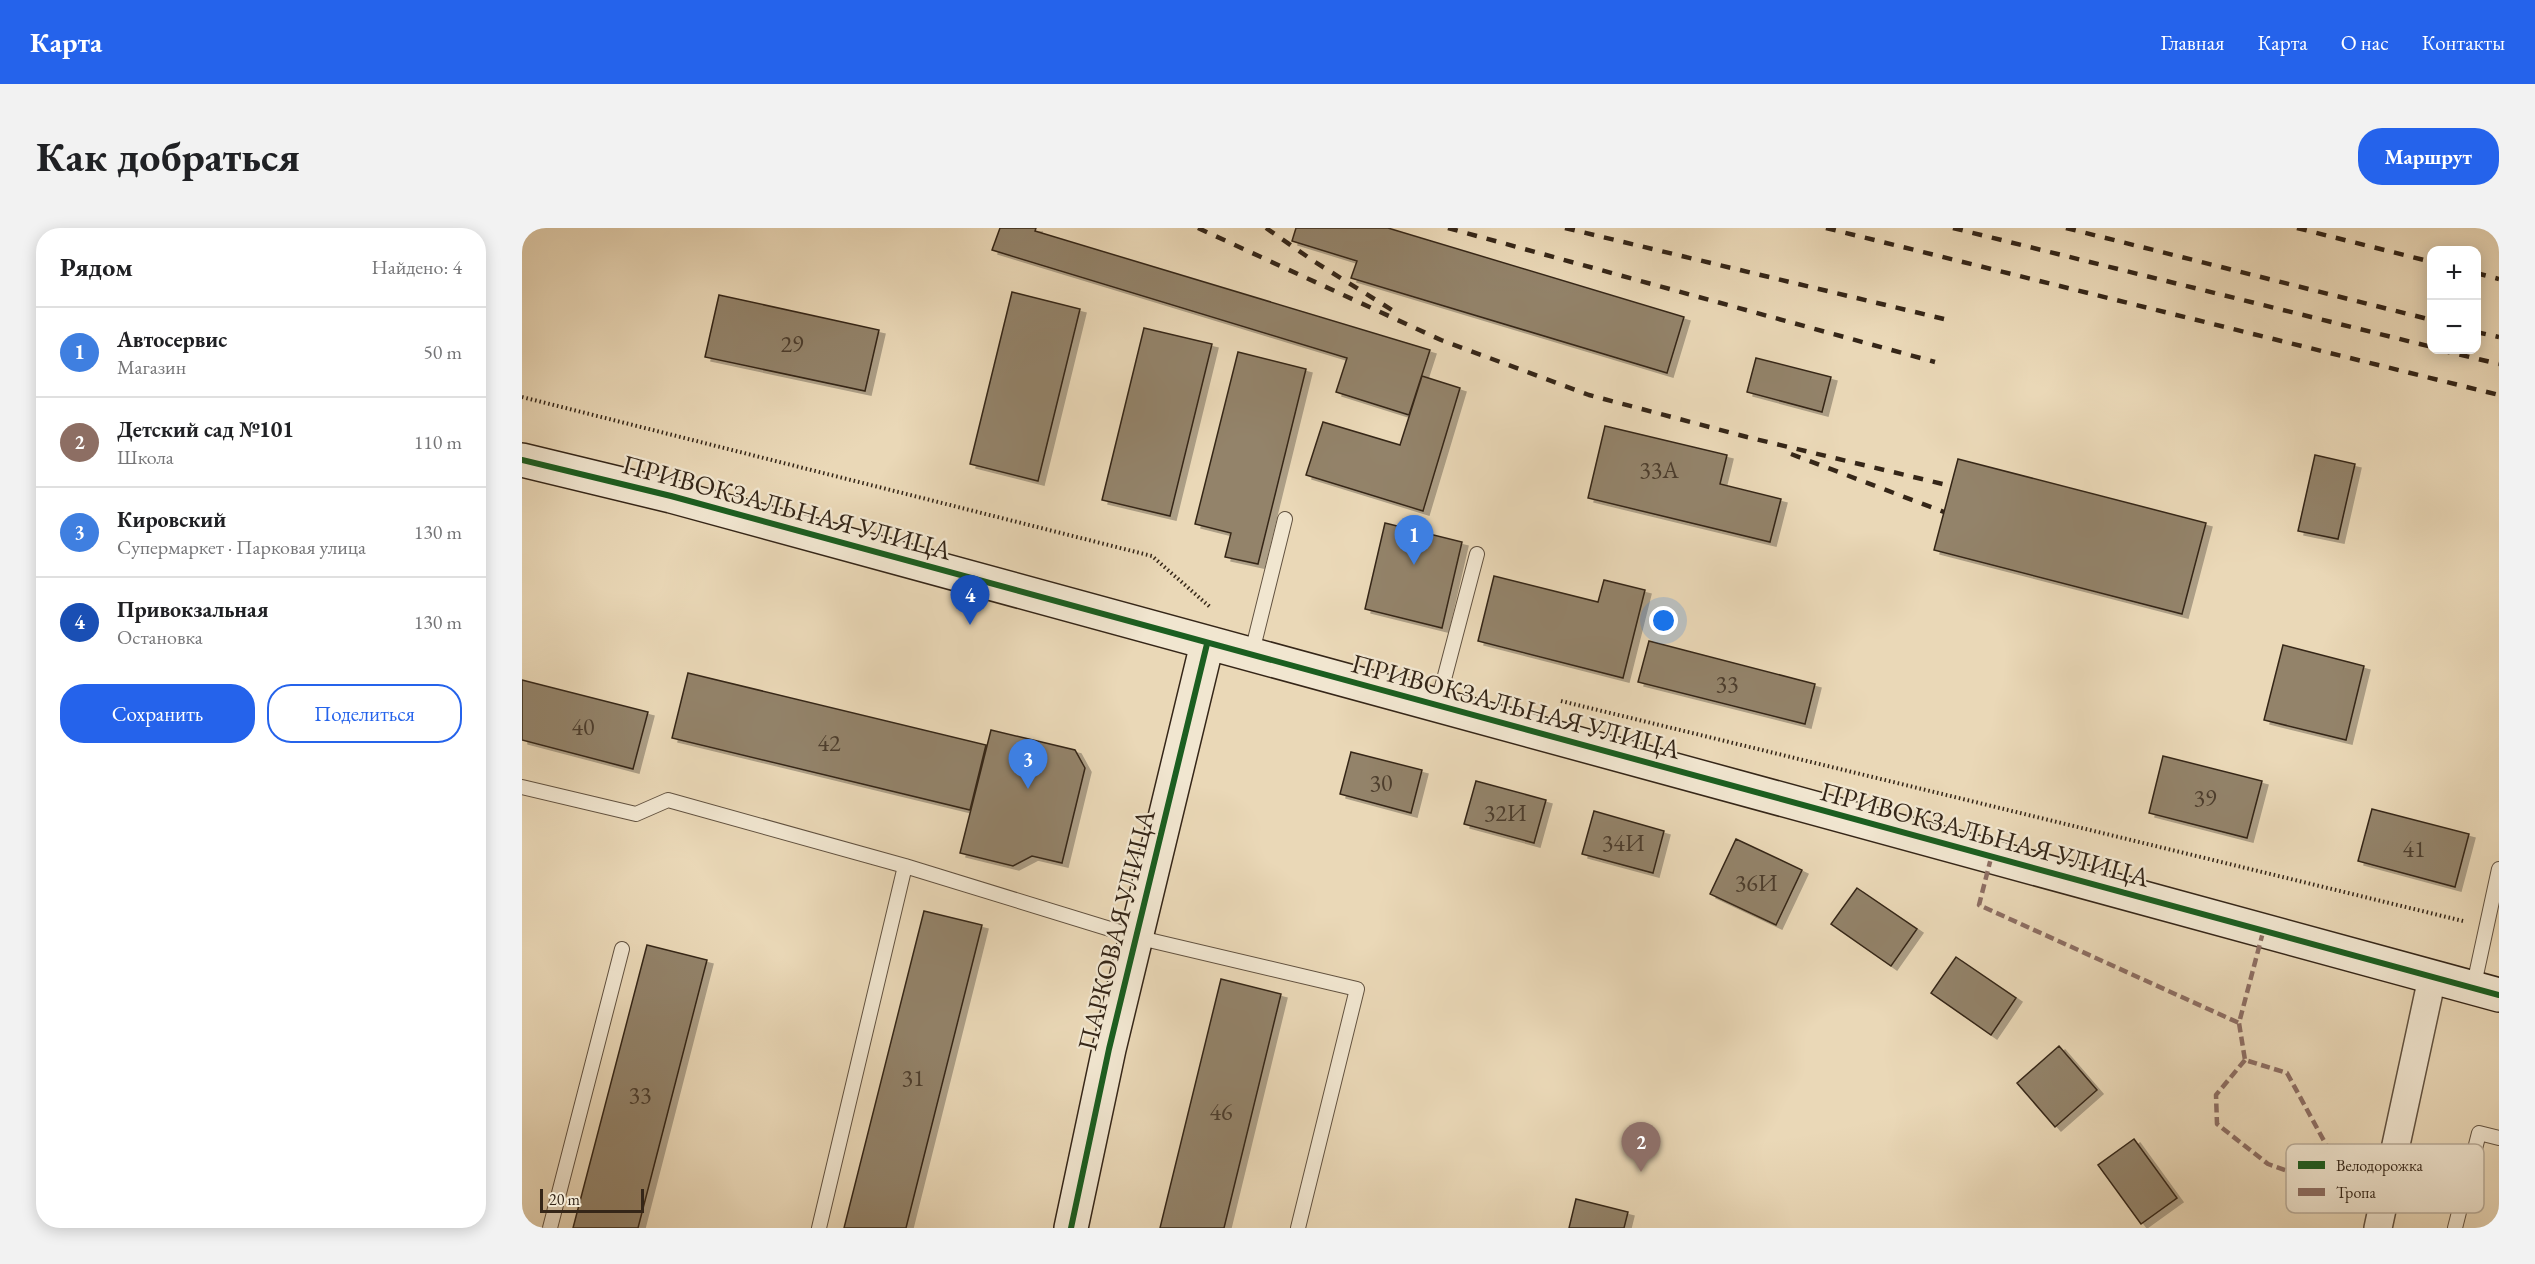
<!DOCTYPE html>
<html lang="ru">
<meta charset="utf-8">
<style>
body{margin:0;font-family:"EB Garamond",serif;background:#f2f2f2;color:#202124}
.controls{position:absolute;right:18px;top:18px;display:grid;overflow:hidden;border-radius:12px;box-shadow:0 3px 15px #0003}
.controls button{width:54px;height:54px;display:grid;place-items:center;padding:0;border:0;border-bottom:2px solid #e0e0e0;background:#fff;color:#202124;font:30px sans-serif}
.scale{position:absolute;left:18px;bottom:15px;width:104px;box-sizing:border-box;padding-left:6px;border:3px solid #352618;border-top:0;font-size:16px;line-height:21px;white-space:nowrap;color:#352618;-webkit-text-stroke:4px #f1e6d0;paint-order:stroke}
.you{position:absolute;left:1142px;top:393px;width:21px;height:21px;margin:-15px;border:4px solid #fff;border-radius:50%;background:#1a73e8;box-shadow:0 0 0 9px #1a73e833}
.badge{display:grid;place-items:center;width:39px;height:39px;border-radius:50%;background:#2563eb;color:#fff;font-size:20px;font-weight:700}
.pin{position:absolute;translate:-50% -50px;filter:drop-shadow(0 2px 3px #0008)}
.pin::after{content:'';position:absolute;top:32px;width:21px;height:18px;background:inherit;clip-path:polygon(0 0,100% 0,50% 100%)}
.list{margin:0;padding:0;list-style:none}
h2{display:flex;justify-content:space-between;align-items:center;height:78px;margin:0;padding:0 24px;font-size:26px}
h2 small{font-size:20px;font-weight:400;color:#757577}
.list li{display:grid;grid-template-columns:39px 1fr auto;gap:18px;align-items:center;box-sizing:border-box;height:90px;padding:0 24px;border-top:2px solid #e0e0e0}
.list b{display:block;font-size:22px;white-space:nowrap}
.list p{margin:0;font-size:20px;white-space:nowrap;color:#757577}
.list em{font-size:20px;font-style:normal;color:#757577}
.actions{display:flex;gap:12px;padding:18px 24px}
.actions a{flex:1;padding:14px 0;border:2px solid #2563eb;border-radius:24px;text-align:center;font-size:21px;color:#2563eb}
.actions .main{background:#2563eb;color:#fff}
.map{position:relative;flex:none;width:1977px;height:1000px;overflow:hidden;border-radius:24px}
header{display:flex;align-items:center;gap:36px;box-sizing:border-box;height:84px;padding:0 30px;background:#2563eb;color:#fff}
header strong{font-size:28px}
nav{display:flex;gap:33px;margin-inline-start:auto;font-size:21px}
.intro{display:flex;align-items:center;justify-content:space-between;box-sizing:border-box;height:144px;padding:0 36px}
h1{margin:0;font-size:42px}
.button{padding:15px 27px;border-radius:24px;background:#2563eb;color:#fff;font-size:21px;font-weight:700}
main{display:flex;gap:36px;padding:0 36px}
aside{flex:1;background:#fff;border-radius:24px;box-shadow:0 3px 15px #0003}
.map>svg:first-child{display:block}
</style>
<header>
<strong>Карта</strong>
<nav><a>Главная</a><a>Карта</a><a>О нас</a><a>Контакты</a></nav>
</header>
<div class="intro"><h1>Как добраться</h1><a class="button">Маршрут</a></div>
<main>
<aside>
<h2>Рядом<small>Найдено: 4</small></h2>
<ul class="list">
<li><span class="badge" style="background:#3f7fe0">1</span><div><b>Автосервис</b><p>Магазин</p></div><em>50 m</em></li>
<li><span class="badge" style="background:#8d6e63">2</span><div><b>Детский сад №101</b><p>Школа</p></div><em>110 m</em></li>
<li><span class="badge" style="background:#3f7fe0">3</span><div><b>Кировский</b><p>Супермаркет · Парковая улица</p></div><em>130 m</em></li>
<li><span class="badge" style="background:#1a4fb4">4</span><div><b>Привокзальная</b><p>Остановка</p></div><em>130 m</em></li>
</ul>
<div class="actions"><a class="main">Сохранить</a><a>Поделиться</a></div>
</aside>
<div class="map">
<svg width="1977" height="1000" viewBox="0 0 1977 1000">
<defs>
<filter id="shadow"><feDropShadow dx="6" dy="4" stdDeviation="0" flood-color="#0004"/></filter>
</defs>
<rect width="100%" height="100%" fill="#ead8b7"/>
<filter id="stains"><feTurbulence type="fractalNoise" baseFrequency=".00333" numOctaves="4"/><feColorMatrix values="0 0 0 0 .2 0 0 0 0 .09 0 0 0 0 .02 0 0 0 .5 -.17"/></filter>
<radialGradient id="worn" r=".72"><stop offset=".6" stop-color="#630" stop-opacity="0"/><stop offset="1" stop-color="#630" stop-opacity=".3"/></radialGradient>
<path fill="#93836b" stroke="#352618" stroke-width="1.5" filter="url(#shadow)" d="M478,0H514L513,3L908,122L887,187L814,164L825,130L470,22Z
M774,0H866L1162,89L1145,145L829,50L835,33L770,13Z
M490,64L558,81L516,253L448,236Z
M197,67L357,102L343,163L183,129Z
M622,100L690,116L648,288L580,272Z
M716,124L784,141L736,336L703,329L709,305L673,296Z
M1234,130L1309,149L1300,184L1225,164Z
M900,148L938,160L901,283L784,247L801,194L878,217Z
M1083,198L1205,227L1198,256L1259,271L1248,314L1066,270Z
M1793,227L1833,236L1816,311L1776,303Z
M1436,231L1684,295L1660,386L1412,322Z
M863,295L940,314L920,400L843,381Z
M972,348L1076,374L1082,352L1123,362L1101,450L956,413Z
M1127,413L1293,456L1283,496L1116,454Z
M1761,417L1842,438L1824,512L1742,492Z
M166,445L464,517L448,582L150,510Z
M0,452L126,484L111,541L0,512Z
M469,502L553,522L563,540L540,635L510,628L491,638L438,625Z
M829,524L900,542L889,585L818,566Z
M1641,528L1740,553L1725,610L1627,585Z
M954,553L1024,572L1012,615L942,596Z
M1850,581L1947,606L1933,659L1836,633Z
M1072,583L1142,603L1131,645L1060,626Z
M1214,611L1280,642L1254,697L1188,666Z
M1335,660L1395,701L1369,738L1309,696Z
M402,683L460,697L384,1000H322Z
M125,717L185,732L116,1000H51Z
M1434,729L1494,770L1469,807L1409,765Z
M699,751L759,766L702,1000H638Z
M1537,818L1575,862L1533,899L1495,855Z
M1612,911L1655,970L1619,996L1576,937Z
M1054,971L1106,984L1102,1000H1047Z"/>
<g fill="none" stroke-linecap="round" stroke-linejoin="round">
<g stroke="#625240" stroke-width="16">
<path id="lane" d="M729,428L763,291
M915,478L955,326
M0,559L114,586L146,572L383,638L297,1000
M383,638L614,709L835,761L776,1000
M1951,761L1977,641
M28,1000L100,721
M1933,1000L1957,905L1977,910"/>
</g>
<g stroke="#625240" stroke-width="30">
<path id="street" d="M1856,1000L1910,750"/>
</g>
<g stroke="#352618" stroke-width="36">
<path id="secondary" d="M0,232L149,268L1977,767
M549,1000L587,821L685,416"/>
</g>
<path stroke="#352618" stroke-width="4" stroke-dasharray="1.5 3" stroke-linecap="butt" d="M0,169L630,328L688,379
M1039,473L1941,693"/>
<use href="#lane" stroke="#f1e6d0" stroke-width="14"/>
<use href="#street" stroke="#f1e6d0" stroke-width="27"/>
<use href="#secondary" stroke="#f1e6d0" stroke-width="33"/>
<path stroke="#352618" stroke-width="4.5" stroke-dasharray="10 10" stroke-linecap="butt" d="M676,0L919,112L1067,167L1225,209L1429,258
M744,0L793,34L870,82
M926,0L1413,134
M1043,0L1422,91
M1304,0L1977,167
M1431,0L1910,119
M1544,0L1910,92
M1775,0L1910,34
M1954,45L1977,51
M1954,104L1977,109
M1918,122L1977,136
M1269,226L1422,284"/>
<path stroke="#8d6e63" stroke-width="4.5" stroke-dasharray="9 4.5" stroke-linecap="butt" d="M1469,630L1457,677L1717,795
M1741,704L1717,795L1723,832L1765,845L1819,944L1827,965
M1723,832L1694,867L1695,896L1746,936L1827,965L1861,974"/>
<g stroke="#f1e6d0" stroke-width="10">
<path id="cycleway" d="M0,232L149,268L1977,767
M549,1000L587,821L685,416"/>
</g>
<use href="#cycleway" stroke="#1b5e20" stroke-width="6"/>
</g>
<g text-anchor="middle" dominant-baseline="central" stroke-width="4.5" stroke-linejoin="round" paint-order="stroke">
<g font-size="24" fill="#4c3d2d">
<text x="270" y="115">29</text>
<text x="1137" y="241">33А</text>
<text x="1205" y="455">33</text>
<text x="61" y="498">40</text>
<text x="307" y="514">42</text>
<text x="859" y="554">30</text>
<text x="1683" y="569">39</text>
<text x="983" y="584">32И</text>
<text x="1101" y="614">34И</text>
<text x="1892" y="620">41</text>
<text x="1234" y="654">36И</text>
<text x="391" y="849">31</text>
<text x="118" y="866">33</text>
<text x="699" y="883">46</text>
</g>
<g font-size="27" fill="#352618" stroke="#f1e6d0">
<text transform="translate(265 279) rotate(15)">ПРИВОКЗАЛЬНАЯ УЛИЦА</text>
<text transform="translate(994 478) rotate(15)">ПРИВОКЗАЛЬНАЯ УЛИЦА</text>
<text transform="translate(1463 606) rotate(15)">ПРИВОКЗАЛЬНАЯ УЛИЦА</text>
<text transform="translate(594 702) rotate(-76)">ПАРКОВАЯ УЛИЦА</text>
</g>
</g>
<rect x="1764" y="916" width="198" height="69" rx="9" fill="#f1e6d0" stroke="#b9ac99" stroke-width="1.5"/>
<rect x="1776" y="933" width="27" height="8" fill="#1b5e20"/>
<rect x="1776" y="960" width="27" height="8" fill="#8d6e63"/>
<g font-size="16" fill="#352618">
<text x="1814" y="943">Велодорожка</text>
<text x="1814" y="970">Тропа</text>
</g>
<rect width="100%" height="100%" filter="url(#stains)"/>
<rect width="100%" height="100%" fill="url(#worn)"/>
</svg>
<div class="controls">
<button>+</button>
<button>−</button>
</div>
<div class="scale">20 m</div>
<div class="you"></div>
<div class="pin badge" style="left:892px;top:337px;background:#3f7fe0">1</div>
<div class="pin badge" style="left:1119px;top:944px;background:#8d6e63">2</div>
<div class="pin badge" style="left:506px;top:561px;background:#3f7fe0">3</div>
<div class="pin badge" style="left:448px;top:397px;background:#1a4fb4">4</div>
</div>
</main>
